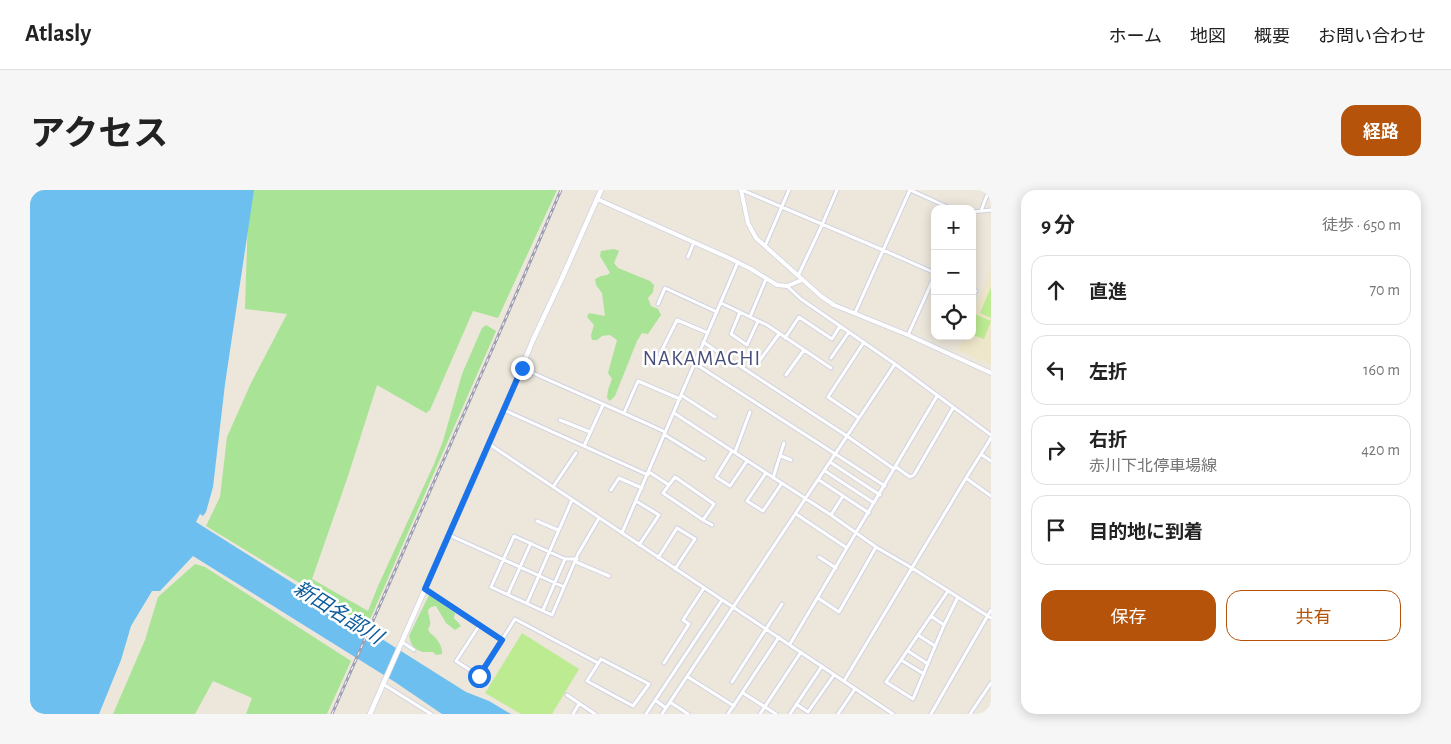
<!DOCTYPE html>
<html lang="ja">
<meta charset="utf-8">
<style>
body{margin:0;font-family:"Alegreya Sans","Noto Sans JP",sans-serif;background:#f6f6f6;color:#222}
.controls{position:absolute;right:15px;top:15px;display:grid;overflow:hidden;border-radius:10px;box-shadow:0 2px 12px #0003}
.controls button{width:45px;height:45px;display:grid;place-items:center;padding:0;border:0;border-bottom:1px solid #e0e0e0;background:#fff;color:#222;font:25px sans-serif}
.stop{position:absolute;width:15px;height:15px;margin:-11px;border:4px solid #1a73e8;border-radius:50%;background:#fff}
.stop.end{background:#1a73e8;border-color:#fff;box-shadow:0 1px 5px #0008}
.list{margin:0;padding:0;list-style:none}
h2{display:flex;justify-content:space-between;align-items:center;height:65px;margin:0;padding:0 20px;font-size:21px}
h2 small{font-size:16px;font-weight:400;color:#767676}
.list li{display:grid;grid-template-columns:32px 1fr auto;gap:15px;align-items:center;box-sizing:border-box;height:70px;margin:0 10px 10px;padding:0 10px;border:1px solid #e0e0e0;border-radius:15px}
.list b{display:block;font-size:19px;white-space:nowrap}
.list p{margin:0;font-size:16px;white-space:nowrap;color:#767676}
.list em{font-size:16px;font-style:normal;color:#767676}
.actions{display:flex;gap:10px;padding:15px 20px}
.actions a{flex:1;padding:11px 0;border:1px solid #b45309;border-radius:15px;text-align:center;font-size:18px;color:#b45309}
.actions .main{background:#b45309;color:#fff}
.icon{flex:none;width:28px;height:28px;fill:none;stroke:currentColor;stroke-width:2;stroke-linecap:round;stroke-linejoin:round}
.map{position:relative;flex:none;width:961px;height:524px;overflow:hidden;border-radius:15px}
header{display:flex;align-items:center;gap:30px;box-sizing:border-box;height:70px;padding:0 25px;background:#fff;border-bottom:1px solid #e0e0e0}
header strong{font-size:24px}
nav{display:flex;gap:28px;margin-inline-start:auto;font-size:18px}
.intro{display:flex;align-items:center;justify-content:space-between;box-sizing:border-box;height:120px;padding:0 30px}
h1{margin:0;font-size:35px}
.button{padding:12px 22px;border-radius:15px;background:#b45309;color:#fff;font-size:18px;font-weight:700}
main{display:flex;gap:30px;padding:0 30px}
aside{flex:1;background:#fff;border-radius:15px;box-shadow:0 2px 12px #0003}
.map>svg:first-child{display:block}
</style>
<header>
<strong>Atlasly</strong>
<nav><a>ホーム</a><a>地図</a><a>概要</a><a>お問い合わせ</a></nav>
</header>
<div class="intro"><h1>アクセス</h1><a class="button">経路</a></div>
<main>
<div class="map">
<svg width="961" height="524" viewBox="0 0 961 524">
<rect width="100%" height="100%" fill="#ece6db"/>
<path fill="#eee6ca" d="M961,79V175L928,160L934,146H942V125Z"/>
<path fill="#a9e396" d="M220,0H527L468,128L443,121L400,220L396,223L347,195L318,286L282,389L338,421L348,396L404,274L413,251L432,184L452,138L456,135L466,141L338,434L335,435L276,397L176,336L190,307L197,247L221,193L257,124L215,119L218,23Z
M584,59L589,61L584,73L588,78L620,91L624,95L623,102L618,108L621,116L628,119L631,125L618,144L612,143L607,151L585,206L580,211L577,208L578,200L582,189L578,183L587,150L580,145L572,146L567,150H562L561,145L564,135L557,127L559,123L575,126L572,103L566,95L565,89L571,86L577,85L580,83L570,66L571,61Z
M165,374L175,377L321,471L297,524H216L222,508L183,491L165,524H83L115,450L128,407Z
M399,405L425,423L424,428L431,436L425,440L416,433L406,416L401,417L398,420C398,427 403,433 398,439L400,443C406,447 413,456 412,464L406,465L403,462H392L384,458L381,453L379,446Z"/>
<path fill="#bceb92" d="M961,97V128L950,123Z
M945,124L961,131L954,149L942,145V131Z
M492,443L549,479L522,524H491L455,503Z"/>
<path fill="#6cbfef" d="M0,0H224L195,194L183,297L176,322L173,326L170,324L166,332L436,502L459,511L481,524H412L365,492L163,366L130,401H122L101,436L91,470L69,524H0Z"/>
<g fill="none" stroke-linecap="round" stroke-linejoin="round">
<g stroke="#d0d2e3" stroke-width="5">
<path id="minor" d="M712,0L853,60L905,83
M880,0L922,19
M951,21L959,0
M942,22L961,20
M735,56L759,0
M658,67L664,52
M768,86L792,35L807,0
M757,96L771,109L865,174L961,245
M942,100L946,101
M691,113L737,135L801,178
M628,114L635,98L687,122
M710,122L701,144L717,155L728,131
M825,123L880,0
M720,127L736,89
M878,145L905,85
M755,148L769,127L802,149L810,136
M673,152L817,246L864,279
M630,164L647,130L678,143
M801,168L819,142
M730,170L749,144
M664,173L855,296
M492,178C540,200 588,220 635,242
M756,185L774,160
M651,205L685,227
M474,220L618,285
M594,223L608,191L650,209
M644,223L801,325L846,357L882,378L961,428
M829,228L798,207L834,152
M530,230L560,242
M635,245L674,269
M459,254L863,524
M554,256L573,215
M702,261L686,287L700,296L717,271
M705,262L720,222
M952,265L961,271
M751,266L761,270
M800,272L850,305
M866,277L880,287L884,285L923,218
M795,281L844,313
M619,282L639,295
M736,283L717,311L733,321L752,293
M743,288L754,253
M936,288L961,306
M789,290L839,323
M523,297L546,263
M581,300L589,288L612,298
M606,311L629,325L609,355
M766,324L817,358
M801,325L813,306
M673,330L684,314L645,287L633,303L673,330L682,335
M507,331L528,340
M592,343L708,72
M419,345L534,397L548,364L569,328
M789,367L806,378
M628,368L647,338L665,349L645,379
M535,369H547
M546,372L579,386
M395,399L472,450
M918,401L856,492L883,509L914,435L928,407
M478,404L501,353
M788,408L809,422L846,357
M497,413L542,310
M513,420L535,369L484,346L461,397L522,425L534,397
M901,426L914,435
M888,445L905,456
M372,452L384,460
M760,454L907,206
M878,461L898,474
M571,469L619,494L603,516L557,491Z
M871,470L894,484
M634,473L659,434L653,430L674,398
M449,486L426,471L449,436
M658,487L704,516
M446,491L485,429L568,473
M814,491L936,288L961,248
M702,492L752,414
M353,494L401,524
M713,503L746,524
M537,505L565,524
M625,510L636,518
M640,512L658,524
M766,514L778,522L804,485
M543,524L549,514
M616,524L692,410
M632,524L865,174
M698,524L749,447
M730,524L771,462
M760,524L792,476
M808,524L825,499
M901,524L961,420
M940,524L961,493"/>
</g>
<g stroke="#d0d2e3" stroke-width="5.5">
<path id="tertiary" d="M711,0L718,33L726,48L792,107L804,115L878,145L961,183
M567,9L697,67L721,79L747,95L757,96L772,90"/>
</g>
<g stroke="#d0d2e3" stroke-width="6">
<path id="secondary" d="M340,524L474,220L503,150L533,86L571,0"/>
</g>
<use href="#minor" stroke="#fff" stroke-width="3"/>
<use href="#tertiary" stroke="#fff" stroke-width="4"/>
<use href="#secondary" stroke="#fff" stroke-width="4.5"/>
<g stroke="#9e9fb4" stroke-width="3">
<path id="rail" d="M302,524L472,137L531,0"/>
</g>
<use href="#rail" stroke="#fff" stroke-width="1" stroke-dasharray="4" stroke-linecap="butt"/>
</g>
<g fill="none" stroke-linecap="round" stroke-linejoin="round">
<path stroke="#1a73e8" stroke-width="6" d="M449,486L472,450L395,399L492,178"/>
</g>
<g text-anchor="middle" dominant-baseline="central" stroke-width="5" stroke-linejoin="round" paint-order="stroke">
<g font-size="20" font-style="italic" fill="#0c5b9b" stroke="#fff">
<text transform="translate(308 423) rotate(32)">新田名部川</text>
</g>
<g font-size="21" letter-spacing="1" fill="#494d7a" stroke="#fff">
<text x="672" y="168">NAKAMACHI</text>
</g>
</g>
</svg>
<div class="controls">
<button>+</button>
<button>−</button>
<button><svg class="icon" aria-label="locate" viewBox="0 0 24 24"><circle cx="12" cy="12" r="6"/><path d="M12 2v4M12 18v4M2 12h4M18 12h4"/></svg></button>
</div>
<div class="stop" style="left:449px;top:486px"></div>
<div class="stop end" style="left:492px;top:178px"></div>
</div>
<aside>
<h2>9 分<small>徒歩 · 650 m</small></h2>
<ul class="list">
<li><svg class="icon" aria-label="ahead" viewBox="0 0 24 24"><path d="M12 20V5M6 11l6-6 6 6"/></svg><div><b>直進</b></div><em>70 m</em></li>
<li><svg class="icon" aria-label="left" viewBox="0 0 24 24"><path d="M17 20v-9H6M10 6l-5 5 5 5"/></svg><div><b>左折</b></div><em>160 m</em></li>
<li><svg class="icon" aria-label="right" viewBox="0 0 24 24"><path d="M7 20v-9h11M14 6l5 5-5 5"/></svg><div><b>右折</b><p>赤川下北停車場線</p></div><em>420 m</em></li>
<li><svg class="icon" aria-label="arrive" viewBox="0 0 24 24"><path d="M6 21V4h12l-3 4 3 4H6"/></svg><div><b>目的地に到着</b></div></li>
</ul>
<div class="actions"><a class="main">保存</a><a>共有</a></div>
</aside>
</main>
